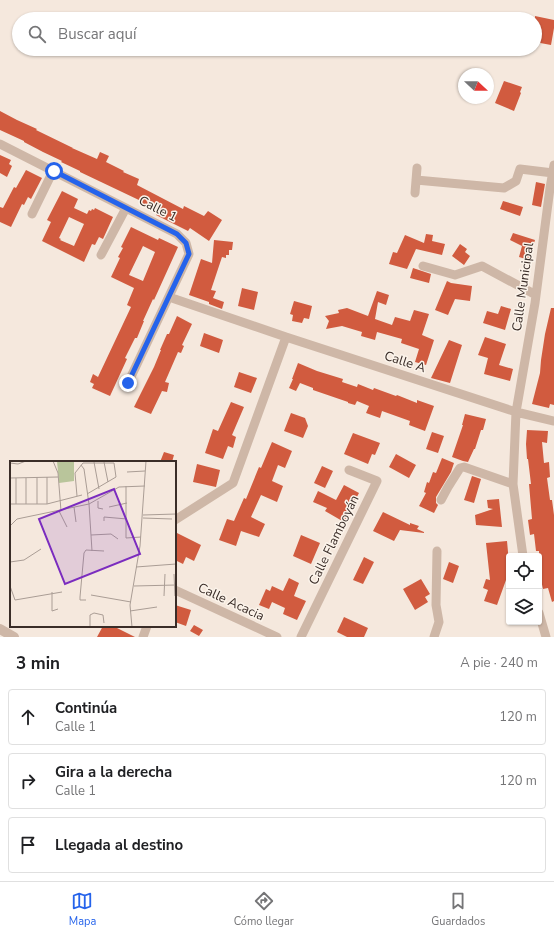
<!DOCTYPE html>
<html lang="es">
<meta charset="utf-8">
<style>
body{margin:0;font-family:"Nunito Sans",sans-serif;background:#f6f6f6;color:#202124}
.controls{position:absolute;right:12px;bottom:12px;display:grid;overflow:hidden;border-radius:4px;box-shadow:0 1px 3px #0004}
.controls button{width:36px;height:36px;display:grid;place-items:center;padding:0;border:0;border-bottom:1px solid #e0e0e0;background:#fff;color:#202124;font:20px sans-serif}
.compass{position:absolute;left:458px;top:68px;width:36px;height:36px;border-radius:50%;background:#fff;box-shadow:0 1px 3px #0004;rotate:112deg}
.stop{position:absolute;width:12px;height:12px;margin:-9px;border:3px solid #2563eb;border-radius:50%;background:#fff}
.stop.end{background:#2563eb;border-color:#fff;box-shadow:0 1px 4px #0008}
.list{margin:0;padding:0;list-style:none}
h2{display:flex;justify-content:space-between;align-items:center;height:52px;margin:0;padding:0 16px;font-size:17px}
h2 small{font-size:13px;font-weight:400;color:#757577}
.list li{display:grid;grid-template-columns:26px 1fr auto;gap:12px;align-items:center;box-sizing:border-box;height:56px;margin:0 8px 8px;padding:0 8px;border:1px solid #e0e0e0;border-radius:4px}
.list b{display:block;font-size:15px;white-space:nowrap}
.list p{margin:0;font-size:13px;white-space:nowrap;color:#757577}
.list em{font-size:13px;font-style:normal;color:#757577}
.icon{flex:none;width:22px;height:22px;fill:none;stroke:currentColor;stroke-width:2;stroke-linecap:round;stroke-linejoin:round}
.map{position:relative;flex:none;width:554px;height:637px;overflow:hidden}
.search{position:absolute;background:#fff;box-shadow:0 1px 3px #0004;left:12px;right:12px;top:12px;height:44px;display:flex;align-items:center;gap:10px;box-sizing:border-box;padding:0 14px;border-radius:22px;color:#757577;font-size:15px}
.sheet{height:244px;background:#fff}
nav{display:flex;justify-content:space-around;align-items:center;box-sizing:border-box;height:56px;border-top:1px solid #e0e0e0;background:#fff;font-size:11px;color:#757577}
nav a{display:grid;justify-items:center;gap:2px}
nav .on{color:#2563eb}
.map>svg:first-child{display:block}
</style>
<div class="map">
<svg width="554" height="637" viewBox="0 0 554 637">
<rect width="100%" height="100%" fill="#f5e8dd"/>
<path fill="#d15b3f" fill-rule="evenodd" d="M535,16L554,20V28L551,45L535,42Z
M504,81L522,87L520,92L521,93L514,111L495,103Z
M0,111L17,120L37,129L36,130L73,148H72L97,159L100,152L109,156L106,162L124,171L123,172L139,179L137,185L183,209L184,206L204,216L208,211L222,220L209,241L190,228L188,231L156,215L157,213L140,204L141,201L80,172V171L61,162L62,161L43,152L24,142V141L0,130Z
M0,155L11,160L9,164L12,166L7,177L0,173Z
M26,170L42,178L31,199L28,197L24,205L22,204L11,227L0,222V207L3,208L14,187L16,188Z
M536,182L545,184L541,207L532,205Z
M62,191L78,199L74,208L87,214L89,210L91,211L92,209L94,210L95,208L113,217L103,239L99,237L95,245L92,244L84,262L42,241L51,222L47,220ZM69,217L84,224L74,246L60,240L61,239L59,238Z
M503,201L523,207L520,216L500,209Z
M131,227L158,240L159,238L178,247L154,300L153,299L143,321H144L137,338H135L125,358L127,359L110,396L92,388L94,384L90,382L93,374L98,377L131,307L127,305L134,288L111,277L120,258L118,257L123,248L121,247ZM143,246L155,252L143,281L129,275Z
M513,233L535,240L529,260L519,257L522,246L510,240Z
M426,234L433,235L432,241L445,244L442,255L416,249L407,269L389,264L393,252L397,253L405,235L424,243Z
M214,240L233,242L232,250H229V255H226V258L222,257L211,290L216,291L213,298L224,302L222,309L209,304V302L189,295L201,259L212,263Z
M460,244L467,249L465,252L470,256L464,265L452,256Z
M413,268L431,274L429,283L410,278Z
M447,281L451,283L472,286L470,301L455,299L448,315L435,310Z
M242,288L258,292L254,310L238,306Z
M377,291L389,295L386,305L378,302L375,319L392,325L395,317L410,321L414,310L429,314L422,335L434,340L426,365L415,362L419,349L401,343L402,339L377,332L375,340L361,336L362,332L342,326L326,329L329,321L325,316L339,313L338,310L347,308L368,316Z
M294,301L312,306L309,319L304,318L302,323L292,321L293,315L290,314Z
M501,306L511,309L505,330L483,323L487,311L498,314Z
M551,308H554V405L550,404L549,408L532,404L540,373L541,360L545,334Z
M177,316L192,324L182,345L184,346L181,353L178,352L165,382L169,383L167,392L162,391L151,414L134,407L154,367L161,350H160L167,334H169Z
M204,333L223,340L219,353L200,346Z
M485,337L506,344L499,365L513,369L510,381L484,374L488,358L478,355Z
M449,340L462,345L450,383L431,378Z
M298,363L317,371L343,379L342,382L357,387L358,384L373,390L374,388L396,396L397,395L417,403V400L434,406L425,431L409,425L410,421L382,411L380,418L366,413L369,406L357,401L355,405L348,403V402L313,390V388L300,383L296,391L289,388L293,379H292Z
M239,372L257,378L251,393L234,387Z
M231,402L244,407L232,435L236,437L233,448L228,446L223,459L205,453L213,429L218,431Z
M291,413L305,418L308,426L303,438L284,431Z
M465,414L486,419L483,430H481L475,449H474L468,462L463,461L452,457L463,425H462Z
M527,430L548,431L547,443L542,442L544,463L549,462L550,477L547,478L550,500H552L554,515V601L552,602L548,588L543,589L539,571V551H536L534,534L530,535L528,520L532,519L529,484H531L528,459H527L526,444Z
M432,432L444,436L438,453L426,449Z
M353,433L380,443L375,455L372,454L368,464L344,454Z
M272,442L292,451L285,468L278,465L272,481L283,486L277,502L261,495L251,517L265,524L259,537L241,531L236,546L219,540L227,519L234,521L244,498L246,499L259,467L261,468Z
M164,452L174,455L172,462H160Z
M396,454L416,465L409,478L389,467Z
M442,458L454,463L451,472L436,497V503L438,505L434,513L419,506L426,493L424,492L427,482L429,483L433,472L436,473Z
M197,464L220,470L216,487L193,482Z
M322,466L333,471L325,488L314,483Z
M472,476L481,479L474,503L464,500Z
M344,485L359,493L344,522L325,511L327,508L313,502L318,491L336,500Z
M499,499L502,527L476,525L475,515L493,509L488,508L487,500Z
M383,512L410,525V523L419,526L417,529L424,532V533L400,530L394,541L373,531Z
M177,533L201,545L194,561L186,557L183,564L175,560V537Z
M301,535L320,543L311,564L293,556Z
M507,541L509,563V580H506L497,605L484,601L488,590L483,588L486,579L490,580L486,543Z
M364,557L374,562L363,584L353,580Z
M449,562L459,566L453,583L443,579Z
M289,578L299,583L294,596L306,601L297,620L283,614L285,608L272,602L269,609L259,605L266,589L270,591L272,586L283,591Z
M421,579L430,594L425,597L428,602L415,610L403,589Z
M175,605L191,610L186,626L175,622Z
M344,617L368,628L364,637H347L337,632Z
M194,625L203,630L199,636L190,631Z
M103,626H113L135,637H97Z"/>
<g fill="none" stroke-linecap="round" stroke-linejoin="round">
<path stroke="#ceb7a7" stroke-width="9" d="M0,144L177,234L186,243L189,254L128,383
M416,180L504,188L516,181L520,169L553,173
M415,193L417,168
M32,214L53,171
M101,255L126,208
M423,266L455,275L482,266L536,295
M169,297L286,337L516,412L554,421
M441,500L448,487L460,468L464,467L513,484
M175,520L233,483L286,337
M523,556L513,484L516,412L535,303L550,188L554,165
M175,590L277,637
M539,613L546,637
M143,637L147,626
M301,637L377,481L349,470
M434,637L439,622L436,605L437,551"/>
<path stroke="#ceb7a7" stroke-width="10" d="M0,629L14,637"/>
</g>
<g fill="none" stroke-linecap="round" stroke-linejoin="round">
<path stroke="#2563eb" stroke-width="5" d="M54,171L177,234L186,243L189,254L128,383"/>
</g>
<g text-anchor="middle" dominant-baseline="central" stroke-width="3" stroke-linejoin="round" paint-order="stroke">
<g font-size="13" fill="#3a2d28" stroke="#fbf3ea">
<text transform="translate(158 209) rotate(27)">Calle 1</text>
<text transform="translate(523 287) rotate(-82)">Calle Municipal</text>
<text transform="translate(405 362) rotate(18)">Calle A</text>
<text transform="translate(334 540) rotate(-64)">Calle Flamboyán</text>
<text transform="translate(231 602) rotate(25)">Calle Acacia</text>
</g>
</g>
<g transform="translate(10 461)">
<rect width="166" height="166" fill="#f5e8dd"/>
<path d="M47,0H64V20L49,22Z" fill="#b9c59b"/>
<path fill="none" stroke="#aa9d95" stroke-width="1" d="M43,0L48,12L51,50M84,1L89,28M94,1L98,21M0,2L8,3L16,0M71,4L74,8L79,43L82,90M117,11L135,10M27,16V43M37,16V43M0,17L48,16M6,17V43M16,17V43M116,25V77L131,76M67,35L65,12L73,2H104L106,16L77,33M88,40V47L93,48M0,43H37L72,34M64,46L66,61M99,46L117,42M49,50L57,66M133,54L166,53M133,57L162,58M94,60V56L117,58M0,65L7,58L79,43L109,26L135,25M81,74L101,73L108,78M0,101L14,99L31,88M126,106L166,103M164,113L165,135M0,125L5,139L52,131M124,125L166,124M42,131V150L48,148M81,134L121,141M154,135L155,113M76,139H70V136L74,92L76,89L94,90M120,150L147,146M80,166V154L84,152L93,154L94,162M122,166L120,144L130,85L136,0"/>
<path fill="#7b2cbf" fill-opacity="0.15" stroke="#7b2cbf" stroke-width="2" d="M104,28L130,93L55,123L29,58Z"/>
<rect width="166" height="166" fill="none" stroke="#3a2d28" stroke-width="2"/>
</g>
</svg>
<div class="controls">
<button><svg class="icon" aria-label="locate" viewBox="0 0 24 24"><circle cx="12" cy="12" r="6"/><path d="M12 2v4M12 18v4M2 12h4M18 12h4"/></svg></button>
<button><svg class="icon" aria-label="layers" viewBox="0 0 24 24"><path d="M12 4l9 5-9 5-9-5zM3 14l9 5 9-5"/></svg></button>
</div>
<svg class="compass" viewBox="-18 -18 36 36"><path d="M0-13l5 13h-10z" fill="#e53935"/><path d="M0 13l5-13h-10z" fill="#757577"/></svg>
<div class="stop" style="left:54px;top:171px"></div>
<div class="stop end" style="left:128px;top:383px"></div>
<div class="search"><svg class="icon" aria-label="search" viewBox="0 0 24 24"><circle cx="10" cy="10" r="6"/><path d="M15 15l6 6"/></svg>Buscar aquí</div>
</div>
<section class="sheet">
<h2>3 min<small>A pie · 240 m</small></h2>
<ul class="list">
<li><svg class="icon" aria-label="ahead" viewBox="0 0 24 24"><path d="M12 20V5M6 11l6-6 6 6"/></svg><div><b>Continúa</b><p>Calle 1</p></div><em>120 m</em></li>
<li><svg class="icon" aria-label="right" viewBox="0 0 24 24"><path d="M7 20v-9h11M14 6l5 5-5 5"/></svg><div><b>Gira a la derecha</b><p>Calle 1</p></div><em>120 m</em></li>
<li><svg class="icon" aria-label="arrive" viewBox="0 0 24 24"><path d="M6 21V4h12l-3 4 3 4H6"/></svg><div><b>Llegada al destino</b></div></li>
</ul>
</section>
<nav>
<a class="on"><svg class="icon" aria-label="map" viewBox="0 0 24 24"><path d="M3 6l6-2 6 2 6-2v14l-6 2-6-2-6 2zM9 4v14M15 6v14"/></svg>Mapa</a>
<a><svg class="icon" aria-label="directions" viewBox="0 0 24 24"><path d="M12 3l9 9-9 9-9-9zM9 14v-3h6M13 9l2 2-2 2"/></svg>Cómo llegar</a>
<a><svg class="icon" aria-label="saved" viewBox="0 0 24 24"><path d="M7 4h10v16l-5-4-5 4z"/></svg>Guardados</a>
</nav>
